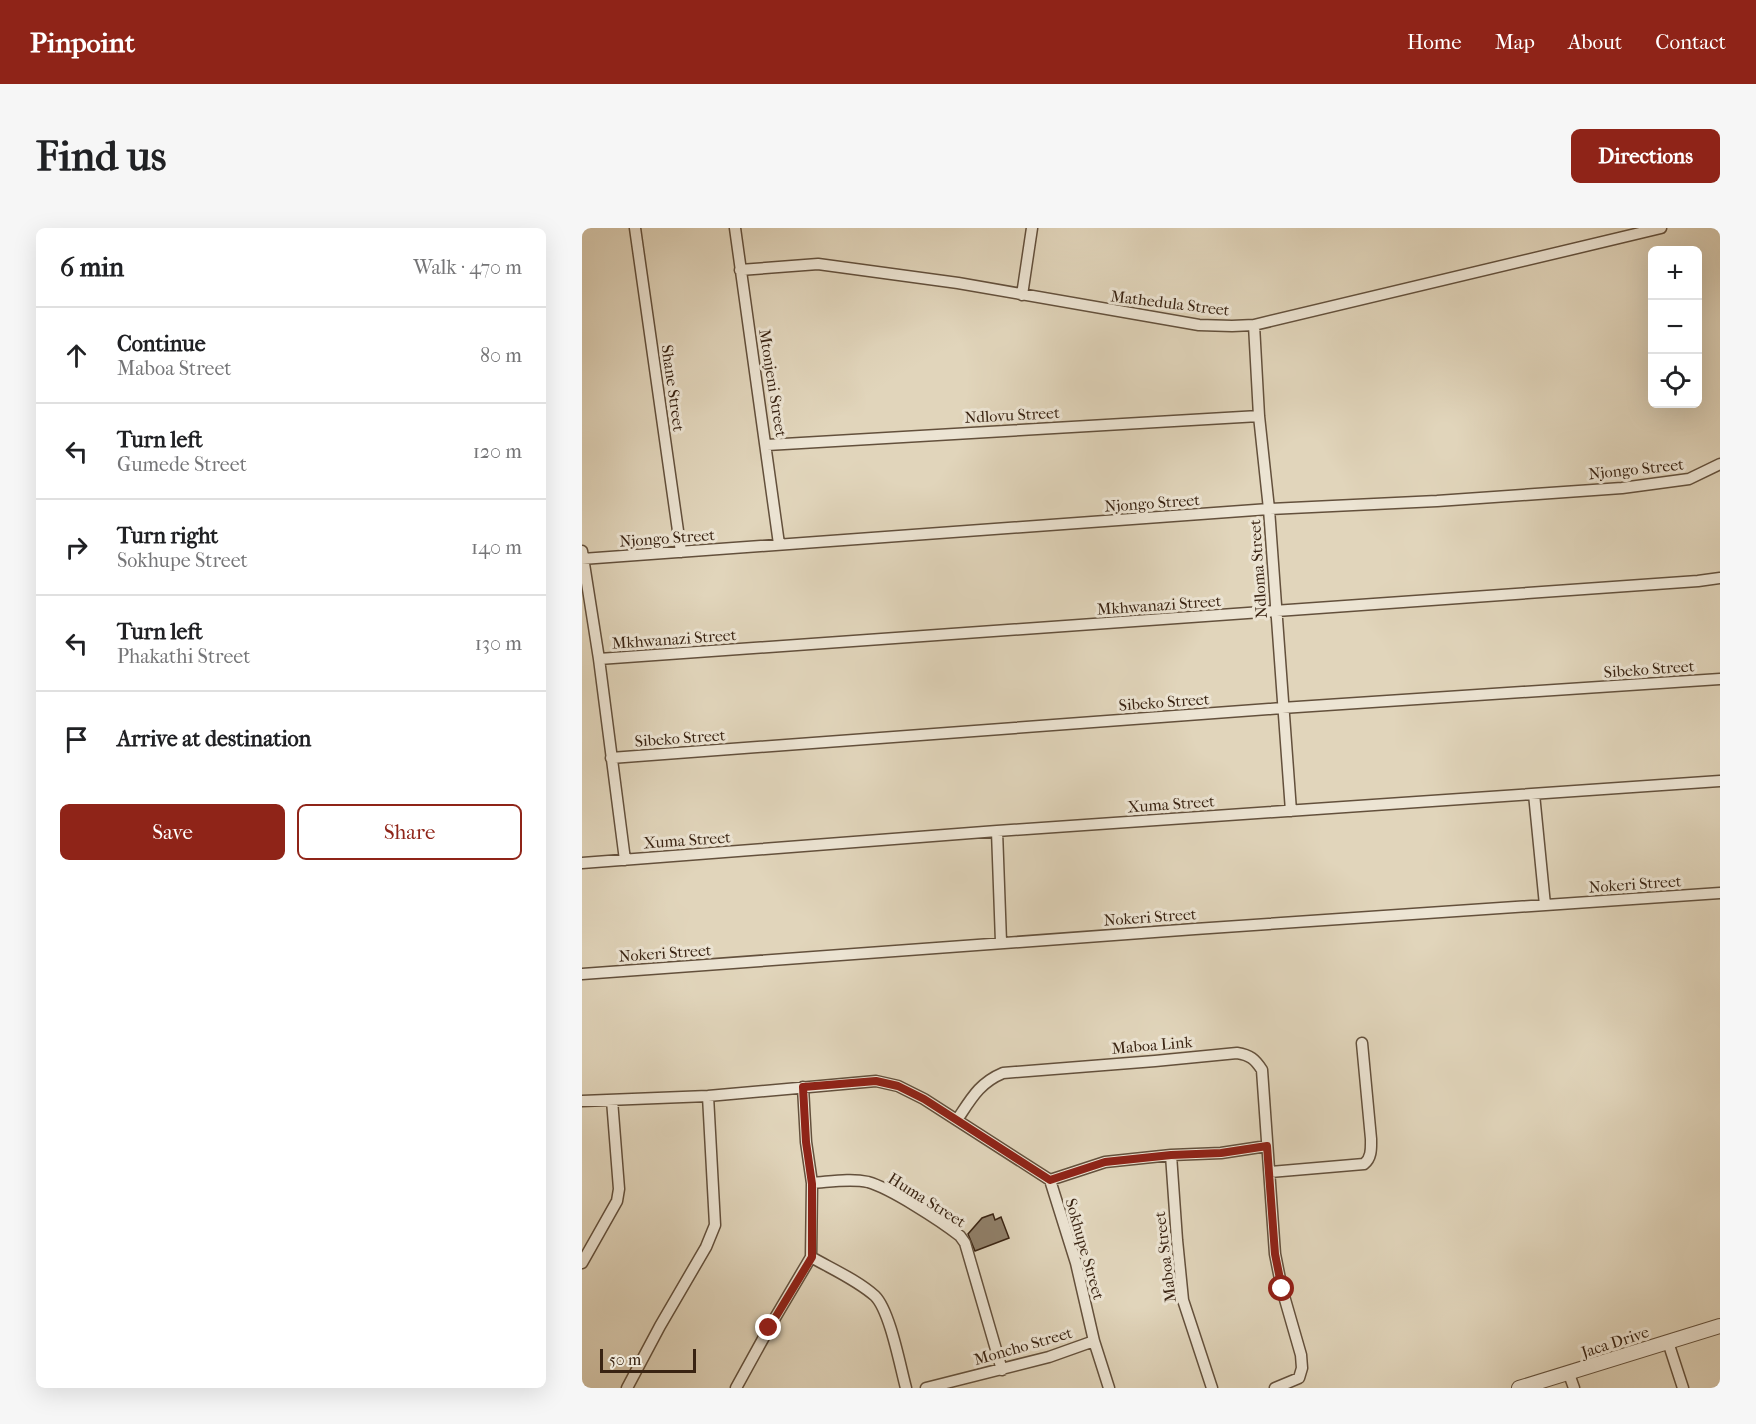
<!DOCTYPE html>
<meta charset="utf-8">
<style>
body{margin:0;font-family:"IM FELL French Canon",serif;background:#f6f6f6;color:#202124}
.controls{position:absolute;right:18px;top:18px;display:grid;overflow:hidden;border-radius:9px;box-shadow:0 6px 24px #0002}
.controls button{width:54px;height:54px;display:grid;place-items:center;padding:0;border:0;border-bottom:2px solid #e0e0e0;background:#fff;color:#202124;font:30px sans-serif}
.scale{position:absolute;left:18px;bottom:15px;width:96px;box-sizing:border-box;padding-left:6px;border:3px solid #392312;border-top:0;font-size:16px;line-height:21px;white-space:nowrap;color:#392312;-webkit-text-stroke:4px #ece4d3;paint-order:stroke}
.stop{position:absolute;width:18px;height:18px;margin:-14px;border:4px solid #8f2418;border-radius:50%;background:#fff}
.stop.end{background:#8f2418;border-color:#fff;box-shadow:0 2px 6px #0008}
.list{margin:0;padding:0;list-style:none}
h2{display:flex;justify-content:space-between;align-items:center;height:78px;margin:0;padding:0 24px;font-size:26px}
h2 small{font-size:20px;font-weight:400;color:#757577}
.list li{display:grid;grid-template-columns:39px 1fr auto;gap:18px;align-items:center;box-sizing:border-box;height:96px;padding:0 24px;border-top:2px solid #e0e0e0}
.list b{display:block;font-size:22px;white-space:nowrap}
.list p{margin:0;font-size:20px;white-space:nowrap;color:#757577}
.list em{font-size:20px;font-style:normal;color:#757577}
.actions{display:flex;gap:12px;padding:18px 24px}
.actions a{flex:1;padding:14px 0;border:2px solid #8f2418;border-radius:9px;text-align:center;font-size:21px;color:#8f2418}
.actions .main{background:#8f2418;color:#fff}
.icon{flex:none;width:33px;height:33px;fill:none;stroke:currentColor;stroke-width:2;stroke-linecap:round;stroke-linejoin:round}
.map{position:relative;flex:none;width:1138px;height:1160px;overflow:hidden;border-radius:9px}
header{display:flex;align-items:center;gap:36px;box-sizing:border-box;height:84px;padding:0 30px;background:#8f2418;color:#fff}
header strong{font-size:28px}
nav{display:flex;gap:33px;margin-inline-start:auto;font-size:21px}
.intro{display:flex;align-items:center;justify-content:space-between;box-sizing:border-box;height:144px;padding:0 36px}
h1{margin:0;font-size:42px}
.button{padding:15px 27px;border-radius:9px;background:#8f2418;color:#fff;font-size:21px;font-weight:700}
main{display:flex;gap:36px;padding:0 36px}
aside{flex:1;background:#fff;border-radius:9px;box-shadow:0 6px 24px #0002}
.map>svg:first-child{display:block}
</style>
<header>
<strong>Pinpoint</strong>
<nav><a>Home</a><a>Map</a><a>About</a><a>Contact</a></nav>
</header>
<div class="intro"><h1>Find us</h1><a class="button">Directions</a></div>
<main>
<aside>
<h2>6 min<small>Walk · 470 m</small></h2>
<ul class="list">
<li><svg class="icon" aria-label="ahead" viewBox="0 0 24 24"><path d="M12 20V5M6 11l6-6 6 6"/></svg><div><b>Continue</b><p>Maboa Street</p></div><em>80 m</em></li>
<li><svg class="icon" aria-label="left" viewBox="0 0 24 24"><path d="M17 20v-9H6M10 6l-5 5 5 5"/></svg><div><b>Turn left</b><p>Gumede Street</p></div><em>120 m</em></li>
<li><svg class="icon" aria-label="right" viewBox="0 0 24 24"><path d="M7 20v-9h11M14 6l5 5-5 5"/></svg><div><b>Turn right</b><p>Sokhupe Street</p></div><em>140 m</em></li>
<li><svg class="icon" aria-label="left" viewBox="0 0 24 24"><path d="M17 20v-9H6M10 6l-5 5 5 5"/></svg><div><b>Turn left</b><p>Phakathi Street</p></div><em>130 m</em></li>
<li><svg class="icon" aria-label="arrive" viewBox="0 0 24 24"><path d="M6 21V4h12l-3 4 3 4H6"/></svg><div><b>Arrive at destination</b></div></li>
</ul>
<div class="actions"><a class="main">Save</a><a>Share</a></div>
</aside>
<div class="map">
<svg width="1138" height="1160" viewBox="0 0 1138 1160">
<rect width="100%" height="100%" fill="#e1d5bb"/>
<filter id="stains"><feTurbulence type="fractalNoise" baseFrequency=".00333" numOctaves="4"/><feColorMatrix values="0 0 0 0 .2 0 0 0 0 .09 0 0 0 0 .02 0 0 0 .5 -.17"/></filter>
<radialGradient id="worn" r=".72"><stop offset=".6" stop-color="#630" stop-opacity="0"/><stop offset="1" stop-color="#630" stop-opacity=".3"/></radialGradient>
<path fill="#90806a" stroke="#392312" stroke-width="1.5" d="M411,986L413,992L419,989L427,1010L393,1023L386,1006L400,990Z"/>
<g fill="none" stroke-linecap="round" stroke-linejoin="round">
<g stroke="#63503c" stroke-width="13">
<path id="minor" d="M53,0L99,324
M153,0L197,316
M158,42L236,36L376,55L617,97L650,98L672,97L1079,0
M440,67L450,0
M672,97L677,188L687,281L709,583
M185,217L677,188
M0,323L17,431L43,632
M0,331L687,281L855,273L1040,260L1107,251L1138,236
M17,431L1116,353L1138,350
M29,530L700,480L1138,451
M952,566L963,677
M415,603L419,714
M0,635L415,603L1138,553
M0,746L613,701L1138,665
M0,873L126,868L294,853L316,858L342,871L468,952L494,1035L512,1113L527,1160
M375,892C389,871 397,855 421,845L573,833L655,825C668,827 673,831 680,842L693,1026L700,1061L719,1127L720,1140L717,1150L693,1160
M589,927L595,1012L601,1072L630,1160
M688,944L782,936C790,930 789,919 789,911L780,815
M468,952L523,934L589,927L639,925L685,918
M230,955C247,954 268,950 286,954C308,960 359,993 378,1008L383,1015L420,1142
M229,1029C250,1041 275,1052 293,1068C308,1083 318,1138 324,1160
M0,1035L35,973L37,961L30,872
M1086,1114L1101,1160
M987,1146L992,1160
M45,1160L78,1098L124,1019L133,997L126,868
M154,1160L187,1100L229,1029L230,955L224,914L221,859
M344,1160L467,1129L512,1113"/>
</g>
<g stroke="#63503c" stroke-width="16">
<path id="tertiary" d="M937,1160L1138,1098"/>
</g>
<use href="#minor" stroke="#ece4d3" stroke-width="10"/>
<use href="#tertiary" stroke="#ece4d3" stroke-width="14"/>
</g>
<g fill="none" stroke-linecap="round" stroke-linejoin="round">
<path stroke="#8f2418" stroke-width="8" d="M187,1100L230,1029V956L224,914L221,859L294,853L316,858L342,871L468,952L523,934L589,927L639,925L685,918L693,1026L700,1061"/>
</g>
<g text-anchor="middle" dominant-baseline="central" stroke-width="6" stroke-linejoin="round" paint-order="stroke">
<g font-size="16" fill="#392312" stroke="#ece4d3">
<text transform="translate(588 75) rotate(7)">Mathedula Street</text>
<text transform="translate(191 155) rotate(81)">Mtonjeni Street</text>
<text transform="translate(91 160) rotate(82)">Shane Street</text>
<text transform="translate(430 187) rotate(-3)">Ndlovu Street</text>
<text transform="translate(1054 241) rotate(-6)">Njongo Street</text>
<text transform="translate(570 275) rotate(-4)">Njongo Street</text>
<text transform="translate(85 310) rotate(-4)">Njongo Street</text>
<text transform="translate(676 341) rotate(-94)">Ndloma Street</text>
<text transform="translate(577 377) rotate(-4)">Mkhwanazi Street</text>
<text transform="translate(92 411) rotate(-4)">Mkhwanazi Street</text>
<text transform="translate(1067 441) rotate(-4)">Sibeko Street</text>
<text transform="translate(582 474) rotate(-4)">Sibeko Street</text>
<text transform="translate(98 510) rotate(-4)">Sibeko Street</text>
<text transform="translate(589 576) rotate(-4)">Xuma Street</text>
<text transform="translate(105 612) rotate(-4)">Xuma Street</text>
<text transform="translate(1053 656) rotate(-4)">Nokeri Street</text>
<text transform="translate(568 689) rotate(-4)">Nokeri Street</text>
<text transform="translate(83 725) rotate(-4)">Nokeri Street</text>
<text transform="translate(570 817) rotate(-5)">Maboa Link</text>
<text transform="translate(345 972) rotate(32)">Huma Street</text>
<text transform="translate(503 1021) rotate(74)">Sokhupe Street</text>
<text transform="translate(583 1029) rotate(-97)">Maboa Street</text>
<text transform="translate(1033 1114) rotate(-18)">Jaca Drive</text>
<text transform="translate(441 1118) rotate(-16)">Moncho Street</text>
</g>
</g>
<rect width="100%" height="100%" filter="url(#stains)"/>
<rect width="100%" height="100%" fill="url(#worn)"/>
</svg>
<div class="controls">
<button>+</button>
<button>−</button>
<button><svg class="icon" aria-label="locate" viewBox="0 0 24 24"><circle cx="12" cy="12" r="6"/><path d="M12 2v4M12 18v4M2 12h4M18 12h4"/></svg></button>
</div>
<div class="scale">50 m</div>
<div class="stop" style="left:700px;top:1061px"></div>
<div class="stop end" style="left:187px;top:1100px"></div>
</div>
</main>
